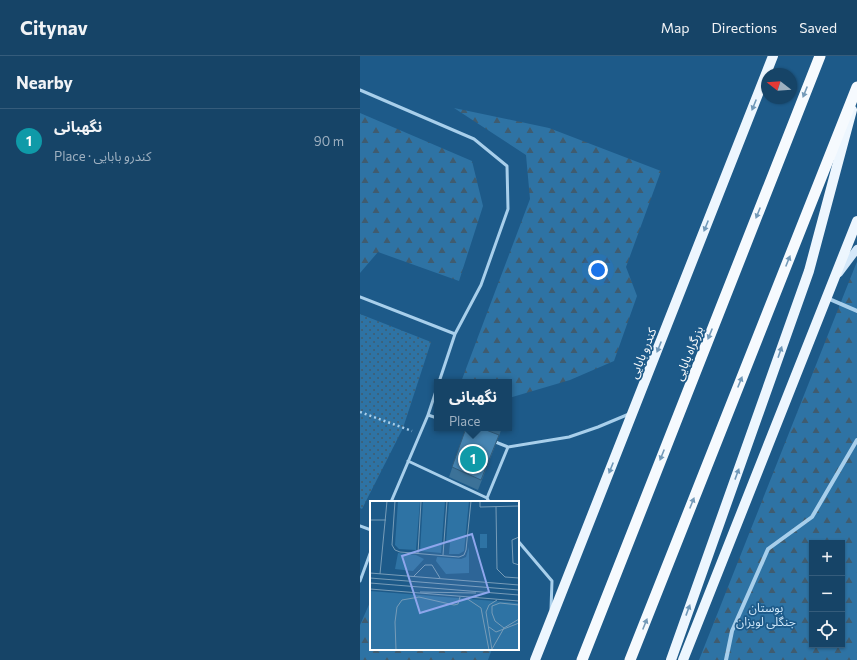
<!DOCTYPE html>
<meta charset="utf-8">
<style>
body{margin:0;font-family:Commissioner,"Noto Sans Arabic",sans-serif;background:#1f4b6d;color:#f1f3f6}
.controls{position:absolute;right:12px;bottom:12px;display:grid;overflow:hidden;border-radius:0px;box-shadow:0 1px 3px #0004}
.controls button{width:36px;height:36px;display:grid;place-items:center;padding:0;border:0;border-bottom:1px solid #355c7b;background:#164467;color:#f1f3f6;font:20px sans-serif}
.compass{position:absolute;left:401px;top:12px;width:36px;height:36px;border-radius:50%;background:#164467;box-shadow:0 1px 3px #0004;rotate:287deg}
.you{position:absolute;left:238px;top:214px;width:14px;height:14px;margin:-10px;border:3px solid #fff;border-radius:50%;background:#1a73e8;box-shadow:0 0 0 6px #1a73e833}
.badge{display:grid;place-items:center;width:26px;height:26px;border-radius:50%;background:#fbbd66;color:#fff;font-size:13px;font-weight:700}
.pin{position:absolute;translate:-50% -50%;border:2px solid #fff;box-shadow:0 1px 4px #0006}
.popup{position:absolute;left:74px;top:323px;width:78px;height:52px;box-sizing:border-box;display:grid;place-content:center;border-radius:0px;background:#164467;filter:drop-shadow(0 1px 3px #0005);font-size:13px;white-space:nowrap;color:#9eb0c0}
.popup b{font-size:15px;color:#f1f3f6}
.popup::after{content:'';position:absolute;left:50%;top:100%;margin-left:-8px;border:8px solid transparent;border-top-color:#164467}
.list{margin:0;padding:0;list-style:none}
h2{display:flex;justify-content:space-between;align-items:center;height:52px;margin:0;padding:0 16px;font-size:17px}
h2 small{font-size:13px;font-weight:400;color:#9eb0c0}
.list li{display:grid;grid-template-columns:26px 1fr auto;gap:12px;align-items:center;box-sizing:border-box;height:64px;padding:0 16px;border-top:1px solid #355c7b}
.list b{display:block;font-size:15px;white-space:nowrap}
.list p{margin:0;font-size:13px;white-space:nowrap;color:#9eb0c0}
.list em{font-size:13px;font-style:normal;color:#9eb0c0}
.icon{flex:none;width:22px;height:22px;fill:none;stroke:currentColor;stroke-width:2;stroke-linecap:round;stroke-linejoin:round}
.map{position:relative;flex:none;width:497px;height:604px;overflow:hidden}
header{display:flex;align-items:center;gap:24px;box-sizing:border-box;height:56px;padding:0 20px;background:#164467;border-bottom:1px solid #355c7b}
header strong{font-size:19px}
nav{display:flex;gap:22px;margin-inline-start:auto;font-size:14px}
main{display:flex}
aside{flex:1;background:#164467}
.map>svg:first-child{display:block}
</style>
<header>
<strong>Citynav</strong>
<nav><a>Map</a><a>Directions</a><a>Saved</a></nav>
</header>
<main>
<aside>
<h2>Nearby<small></small></h2>
<ul class="list">
<li><span class="badge" style="background:#0f9aa8">1</span><div><b>نگهبانی</b><p>Place · کندرو بابایی</p></div><em>90 m</em></li>
</ul>
</aside>
<div class="map">
<svg width="497" height="604" viewBox="0 0 497 604">
<defs>
<pattern id="forest-firs" width="22" height="20" patternUnits="userSpaceOnUse"><rect width="22" height="20" fill="#2e73a4"/><path d="M5 1l3.5 6h-7zM16 11l3.5 6h-7z" fill="#405c6f"/></pattern>
<pattern id="park-dots" width="8" height="8" patternUnits="userSpaceOnUse"><rect width="8" height="8" fill="#2e73a4"/><path d="M2 2h.1M6 6h.1" fill="none" stroke="#405c6f" stroke-width="1.8" stroke-linecap="round"/></pattern>
</defs>
<rect width="100%" height="100%" fill="#1d5a89"/>
<path fill="url(#forest-firs)" fill-rule="evenodd" d="M94,52L189,72L301,115L266,211L277,240L254,305L210,324L149,342V326H101L170,143L166,99Z
M0,57L112,105L123,150L99,225L18,196L0,217Z
M497,206V604H339L496,208ZM452,487H482V589H452Z
M11,544V593H132L128,604H0V569Z"/>
<path fill="url(#park-dots)" d="M0,258L71,286L43,372L2,453L0,452Z"/>
<g fill="none" stroke-linecap="round" stroke-linejoin="round">
<path stroke="#a8cfeb" stroke-width="2.5" stroke-dasharray="2 3" stroke-linecap="butt" d="M0,356L52,375"/>
<path stroke="#a8cfeb" stroke-width="3" d="M0,34L114,83L147,110L148,153L121,229L95,278L79,326
M0,241L95,278
M68,359L77,362
M101,372L107,375
M133,385L148,391
M48,405L127,442
M31,446L68,359L77,332
M129,446L127,442L148,391L209,381L238,371L269,358
M0,470L11,474
M158,485L192,525L191,553
M0,525L11,495"/>
<path stroke="#a8cfeb" stroke-width="4" d="M467,242L497,255
M366,604L372,575L408,493L452,461L497,384"/>
<path stroke="#d4e8f9" stroke-width="8" d="M479,217L497,193"/>
<path stroke="#edf6fe" stroke-width="10" d="M175,604L413,0
M311,604L449,215L492,54
M323,604L497,165"/>
<path stroke="#f6fafe" stroke-width="11" d="M222,604L460,0
M270,604L497,31"/>
</g>
<path fill="#3c7298" d="M106,372H142L118,434L89,421Z"/>
<path fill="#4684b1" stroke="#315c7c" d="M106,372H121L139,379L121,424L92,411Z"/>
<defs><path id="oneway-solid" d="M-6-.8H1V-3.2L6.5 0L1 3.2V.8H-6Z"/></defs>
<g fill="#749ab8">
<use href="#oneway-solid" transform="translate(445 36) rotate(112)"/>
<use href="#oneway-solid" transform="translate(398 157) rotate(112)"/>
<use href="#oneway-solid" transform="translate(428 205) rotate(-68)"/>
<use href="#oneway-solid" transform="translate(350 278) rotate(112)"/>
<use href="#oneway-solid" transform="translate(380 326) rotate(-68)"/>
<use href="#oneway-solid" transform="translate(302 399) rotate(112)"/>
<use href="#oneway-solid" transform="translate(332 447) rotate(-68)"/>
<use href="#oneway-solid" transform="translate(285 568) rotate(-68)"/>
</g>
<g fill="#7098b8">
<use href="#oneway-solid" transform="translate(394 49) rotate(112)"/>
<use href="#oneway-solid" transform="translate(346 170) rotate(112)"/>
<use href="#oneway-solid" transform="translate(299 291) rotate(112)"/>
<use href="#oneway-solid" transform="translate(420 296) rotate(-71)"/>
<use href="#oneway-solid" transform="translate(251 412) rotate(112)"/>
<use href="#oneway-solid" transform="translate(377 418) rotate(-70)"/>
<use href="#oneway-solid" transform="translate(328 554) rotate(-70)"/>
</g>
<g text-anchor="middle" dominant-baseline="central" stroke-width="3.5" stroke-linejoin="round" paint-order="stroke">
<g font-size="12" fill="#fff" stroke="#1d5a89">
<text transform="translate(282 297) rotate(-68)">کندرو بابایی</text>
<text transform="translate(328 297) rotate(-68)">بزرگراه بابایی</text>
</g>
<g font-size="12" fill="#cde6f8" stroke="#1d5a89">
<text x="406" y="551">بوستان<tspan x="406" dy="14">جنگلی لویزان</tspan></text>
</g>
</g>
<g transform="translate(10 445)">
<rect width="149" height="149" fill="#1d5a89"/>
<path d="M28,0H50L46,49L29,48L25,44ZM79,0H99L94,50L89,53H79L80,42L76,41ZM99,46V72L76,73L66,60L67,56L91,58L96,56ZM28,52L46,54L54,58L43,70L25,68ZM0,90L149,102V149H0Z" fill="#2e73a4"/>
<path d="M53,0H75L71,52L50,50ZM149,127V149H124L131,135Z" fill="#2e73a4"/>
<path d="M110,33H117V47H110Z" fill="#2e73a4"/>
<path fill="none" stroke="#779cb8" stroke-width="1" d="M25,0L22,44L25,49L30,51L89,56L94,54L96,49L101,0M110,0V6L149,5M126,6L127,68L135,76L149,77M0,19H16M149,36L142,39L143,62L149,64M48,52L51,0M73,54L77,0M0,72L149,84M10,73L17,0M44,75L55,64H62L70,77M0,77L149,89M0,82L149,94M0,88L149,100M50,91L106,92M96,97L111,107L119,149M119,126L126,131L149,122M134,127L125,120L122,112V105L130,102L149,104M122,148L134,127L149,118M26,149L25,121L27,106L32,99L49,96L84,104L88,103L90,96M122,149L116,111L119,104L127,99"/>
<path fill="#8ea6ec" fill-opacity="0.15" stroke="#8ea6ec" stroke-width="2" d="M102,33L119,91L50,112L32,55Z"/>
<rect width="149" height="149" fill="none" stroke="#fff" stroke-width="2"/>
</g>
</svg>
<div class="controls">
<button>+</button>
<button>−</button>
<button><svg class="icon" aria-label="locate" viewBox="0 0 24 24"><circle cx="12" cy="12" r="6"/><path d="M12 2v4M12 18v4M2 12h4M18 12h4"/></svg></button>
</div>
<svg class="compass" viewBox="-18 -18 36 36"><path d="M0-13l5 13h-10z" fill="#e53935"/><path d="M0 13l5-13h-10z" fill="#9eb0c0"/></svg>
<div class="you"></div>
<div class="pin badge" style="left:113px;top:403px;background:#0f9aa8">1</div>
<div class="popup"><b>نگهبانی</b>Place</div>
</div>
</main>
